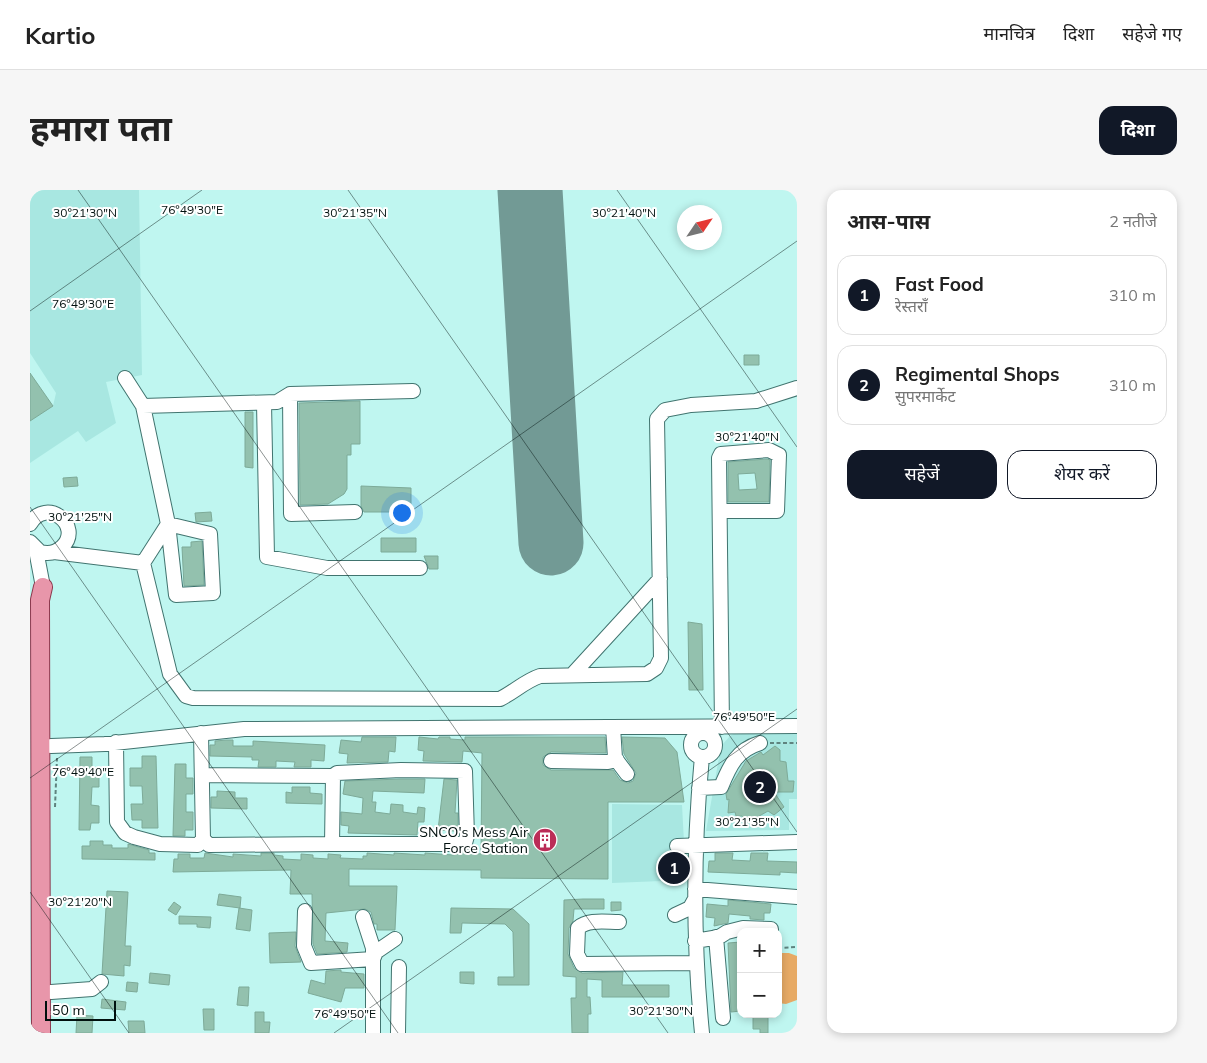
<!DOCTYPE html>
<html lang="hi">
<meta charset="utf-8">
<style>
body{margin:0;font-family:Mulish,"Noto Sans Devanagari",sans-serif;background:#f6f6f6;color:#222}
.controls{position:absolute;right:15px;bottom:15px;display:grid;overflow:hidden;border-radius:10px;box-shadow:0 2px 8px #0003}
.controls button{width:45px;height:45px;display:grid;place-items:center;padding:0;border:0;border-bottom:1px solid #e0e0e0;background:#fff;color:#222;font:25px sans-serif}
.compass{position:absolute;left:647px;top:15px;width:45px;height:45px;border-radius:50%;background:#fff;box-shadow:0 2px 8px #0003;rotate:55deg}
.scale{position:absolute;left:15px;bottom:12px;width:71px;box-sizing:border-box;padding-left:5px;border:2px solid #00100e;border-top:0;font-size:14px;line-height:18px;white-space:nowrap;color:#00100e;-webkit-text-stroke:4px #fff;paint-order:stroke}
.you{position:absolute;left:371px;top:322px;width:18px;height:18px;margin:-12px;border:4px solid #fff;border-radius:50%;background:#1a73e8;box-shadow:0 0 0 8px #1a73e833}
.badge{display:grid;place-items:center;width:32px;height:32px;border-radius:50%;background:#111827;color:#fff;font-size:16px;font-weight:700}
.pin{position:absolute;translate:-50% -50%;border:2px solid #fff;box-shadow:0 1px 5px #0006}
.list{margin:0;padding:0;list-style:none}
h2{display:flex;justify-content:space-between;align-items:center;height:65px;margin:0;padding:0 20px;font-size:21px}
h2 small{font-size:16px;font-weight:400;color:#767676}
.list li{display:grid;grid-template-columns:32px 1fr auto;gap:15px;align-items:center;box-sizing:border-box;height:80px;margin:0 10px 10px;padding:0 10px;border:1px solid #e0e0e0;border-radius:15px}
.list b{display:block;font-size:19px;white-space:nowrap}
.list p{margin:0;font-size:16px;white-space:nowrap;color:#767676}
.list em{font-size:16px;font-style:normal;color:#767676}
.actions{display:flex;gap:10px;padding:15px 20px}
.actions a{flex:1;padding:11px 0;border:1px solid #111827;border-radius:15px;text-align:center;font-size:18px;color:#111827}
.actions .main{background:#111827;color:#fff}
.map{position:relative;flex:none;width:767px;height:843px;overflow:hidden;border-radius:15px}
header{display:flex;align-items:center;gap:30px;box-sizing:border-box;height:70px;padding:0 25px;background:#fff;border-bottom:1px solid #e0e0e0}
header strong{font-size:24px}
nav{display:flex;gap:28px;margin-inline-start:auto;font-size:18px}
.intro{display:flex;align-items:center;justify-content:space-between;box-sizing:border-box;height:120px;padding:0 30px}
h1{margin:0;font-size:35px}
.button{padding:12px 22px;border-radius:15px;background:#111827;color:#fff;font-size:18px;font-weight:700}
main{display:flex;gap:30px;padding:0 30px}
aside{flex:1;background:#fff;border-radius:15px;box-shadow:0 2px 8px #0003}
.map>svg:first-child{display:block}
</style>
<header>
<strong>Kartio</strong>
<nav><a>मानचित्र</a><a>दिशा</a><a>सहेजे गए</a></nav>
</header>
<div class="intro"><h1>हमारा पता</h1><a class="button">दिशा</a></div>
<main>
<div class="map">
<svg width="767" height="843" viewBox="0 0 767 843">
<rect width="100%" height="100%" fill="#bff6f0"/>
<path fill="#a8e7e1" d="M0,0H109L112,185L76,192L86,233L56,252L48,241L0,273V231L23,216L26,203L0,163Z
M710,542H767V609H759V640L676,641L691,556L701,545Z
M582,614L652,615L656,690L582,693Z"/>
<path fill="#e7aa65" d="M748,763H759L767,766V810L756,814L748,813Z"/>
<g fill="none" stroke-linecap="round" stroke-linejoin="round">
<path stroke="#729a95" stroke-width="65" d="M500,0L521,353"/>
</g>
<path fill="#93c1ae" stroke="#7daa98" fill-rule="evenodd" d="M714,165H729V175H714Z
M0,183L23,216L0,231Z
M330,211V254H321V265H317V299L314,304L298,314L270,315L269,213Z
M215,222H223V278L215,277Z
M737,269L740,270V276L739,312H698V272ZM725,283L727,299L709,300L708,284Z
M47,287L48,296L34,297L33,288Z
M331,296L381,298V322H334L331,316Z
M181,322L182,331L166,332L165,323Z
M351,348H386V362H351Z
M172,351L174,395L154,396L152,357H161V352Z
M394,366H408V379H399Z
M658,432L672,434L673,500H659Z
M332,547H366L365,562L359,561L358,572L317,573L318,564L309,563L311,550L331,552Z
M389,547L408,549L409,547H420V549L435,550V547H575L576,563L521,562L513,567V575L521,580H583L590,590L598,593L603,591L606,583L594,564L592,547L635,548L647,562L654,612H578V689L451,688V680L319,679V696H367L365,740H347V734H344L341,722L335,719L296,723L295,751L318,753L317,762L287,764L283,754L282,704H260L261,680L143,682L144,669H148V664H160V668H174L175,663L203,667V664L231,666V663H244V665L253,666V669L271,670V664L283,665V668L298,669V664L311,665L310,668L333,669V666H337V663L364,665V663L395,665V663L423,665L435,662L451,664L452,563L433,561L432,572L393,571L394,561L388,560Z
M197,550H203V556H223V551L295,555L294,571L281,570V577H264L265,572L246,571V577H228L229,570H222V567L180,566V555H185V551Z
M745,556L750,560V571L756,572L758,591H764L763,602H744L754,617L744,625L738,621L717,633L712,626H706L705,622L698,623L699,609L697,610L696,604L716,571L731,562L733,565Z
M112,566H126L128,638H112V630H102L101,614H113L112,596H100V578H112Z
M50,567H62V581H69V597H62L61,615L69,616V633H61L60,640H49Z
M145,574H156V588H163V604H156V622H163V640H155V646H143Z
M371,589H395L394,603L343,601L342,612H346L345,622L360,624L361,614L373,615V622L387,624L388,617L395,618L394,632H388L387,645L318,643L319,636L311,635V622L332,624L333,608L313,604L315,591Z
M414,589L427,590L425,623H428V638L424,637V641L408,640Z
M262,597H280V603L292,604V614L256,613V602L262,603Z
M187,601L205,602V608H217V619L181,618V607H187Z
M60,651H73V655H82V658H98V654L119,660V663H125V670L52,669V656H60Z
M685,663H703L702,670L720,671L721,663H738L737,671L767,672V683L750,682V685L678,682L679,671H685Z
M636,672H650L651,685H637Z
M77,701L98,702L95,756H101L100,776L94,775V786L72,784Z
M189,704L211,707L210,718L187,715Z
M553,709H574V719H544L543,731L539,738L538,764L544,778L552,783L593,782L592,795H639V807H572V790L557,789V807H560L561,824H558V843H542L541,808H546V787L533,786L534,710Z
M698,710L741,714L740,723H734V730L720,729V726L699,724L698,733L684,736L685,728L676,727L677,714L698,716Z
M144,712L151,717L146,725L138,720Z
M581,712H591V720L581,721Z
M209,718L222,720L220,741L206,739Z
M421,718L483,719L499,734V795H468V787H484L483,742L475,734L432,733L431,743H420Z
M149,726L181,727L180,738L167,737V734H149Z
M266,742L265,756L271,772L240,773L239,743Z
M711,752V821L701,822L698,753Z
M311,780V782L334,784V798H315L311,812L278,803L281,790L295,794L296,781Z
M430,782H444V794L430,793Z
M120,783L140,785L139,795L119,793Z
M97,792L108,793L107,802L96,801Z
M209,797H219L218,816L207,815Z
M72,809L96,812L95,820L71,818Z
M173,819H184V840H174Z
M225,822H234V832H240L239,843H225Z
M723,824H738V843H730V839H723Z
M47,825L63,826L62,843H46Z
M98,831H114L115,843H99Z"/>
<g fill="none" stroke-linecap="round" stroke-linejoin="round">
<g stroke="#41746f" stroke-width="16">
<path id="minor" d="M260,204L261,324L325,322
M234,213L237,367L297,378H390
M113,216L247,212L260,204L383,201
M690,321H747L749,265L739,260L691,264L689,268L692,537
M0,334C16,306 54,336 32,357C26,363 18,364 10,362L0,352
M6,360L13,397
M24,362L113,373L138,334L180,344L183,403L146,405L138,334L113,216L95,188
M113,373L140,484L156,506L163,508L470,509C484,502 495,491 510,486L617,484L626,478L631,468L627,229L635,220L661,215L726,211L767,198
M542,485L630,389
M583,537L585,568L597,584
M661 555a12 12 0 1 1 24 0a12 12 0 1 1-24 0Z
M86,552L87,632L95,643L104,647L130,654L168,655L173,649L171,543
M21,556L75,554L214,539L767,536
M672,567C663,659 663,751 672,843
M521,571L578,572L587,570
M172,585L303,586L302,654L179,655L173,649
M669,598L691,597C700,575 707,560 730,553
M302,654H430L435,653L437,646L435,581L371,580L307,583L303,586
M647,656L767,652
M665,699L767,707
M275,721L274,756L281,773L343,769V843
M645,725L660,718L665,709
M333,727L343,758V769
M589,732C575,732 558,729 548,738L547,764L552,774L665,773
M686,747L693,828
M665,751L689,747L697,742L713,738L741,739V742
M343,769L346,762L365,749
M21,802L62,799L71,792
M368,843L369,777"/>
</g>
<g stroke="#8d3a4f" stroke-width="20">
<path id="major" d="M11,843L10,410L13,397"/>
</g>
<path stroke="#5f837f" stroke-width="2" stroke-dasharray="4 2.5" stroke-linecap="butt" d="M740,553H767
M25,617L27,568
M748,758L767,757"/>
<use href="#minor" stroke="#fff" stroke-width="14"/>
<use href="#major" stroke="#e896aa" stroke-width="18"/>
</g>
<path fill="none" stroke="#00100e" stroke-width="1" stroke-opacity="0.45" d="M48,0L638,843M318,0L767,642M587,0L767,257M0,121L172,0M0,317L368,843M0,588L767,51M0,702L99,843M304,843L767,519"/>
<defs>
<g id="building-disc" transform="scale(1.25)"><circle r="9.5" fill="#bb2c57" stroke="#fff"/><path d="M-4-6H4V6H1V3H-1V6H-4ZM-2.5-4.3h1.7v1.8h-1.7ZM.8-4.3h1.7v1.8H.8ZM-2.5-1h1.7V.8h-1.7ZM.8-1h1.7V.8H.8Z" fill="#fff"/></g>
</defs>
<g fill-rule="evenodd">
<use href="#building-disc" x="515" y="650"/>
</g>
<g text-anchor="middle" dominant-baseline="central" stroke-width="4" stroke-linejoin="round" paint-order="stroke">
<g font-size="14" fill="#00100e" stroke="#fff" text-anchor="end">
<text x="498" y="642">SNCO's Mess Air<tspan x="498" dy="16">Force Station</tspan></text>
</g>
</g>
<g font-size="12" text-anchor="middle" fill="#00100e" stroke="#fff" stroke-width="4" stroke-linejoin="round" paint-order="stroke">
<text x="162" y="24">76°49'30"E</text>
<text x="55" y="27">30°21'30"N</text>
<text x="325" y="27">30°21'35"N</text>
<text x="594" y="27">30°21'40"N</text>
<text x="53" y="118">76°49'30"E</text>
<text x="717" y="251">30°21'40"N</text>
<text x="50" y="331">30°21'25"N</text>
<text x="714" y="531">76°49'50"E</text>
<text x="53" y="586">76°49'40"E</text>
<text x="717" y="636">30°21'35"N</text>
<text x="50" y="716">30°21'20"N</text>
<text x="631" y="825">30°21'30"N</text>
<text x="315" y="828">76°49'50"E</text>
</g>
</svg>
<div class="controls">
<button>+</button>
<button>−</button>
</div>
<svg class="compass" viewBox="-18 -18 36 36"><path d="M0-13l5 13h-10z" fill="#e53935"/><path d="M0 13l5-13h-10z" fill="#767676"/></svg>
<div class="scale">50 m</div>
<div class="you"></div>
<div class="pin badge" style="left:644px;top:678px">1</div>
<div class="pin badge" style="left:730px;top:597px">2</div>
</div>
<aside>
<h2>आस-पास<small>2 नतीजे</small></h2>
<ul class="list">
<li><span class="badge">1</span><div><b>Fast Food</b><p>रेस्तराँ</p></div><em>310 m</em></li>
<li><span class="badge">2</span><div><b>Regimental Shops</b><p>सुपरमार्केट</p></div><em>310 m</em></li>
</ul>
<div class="actions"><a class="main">सहेजें</a><a>शेयर करें</a></div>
</aside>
</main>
